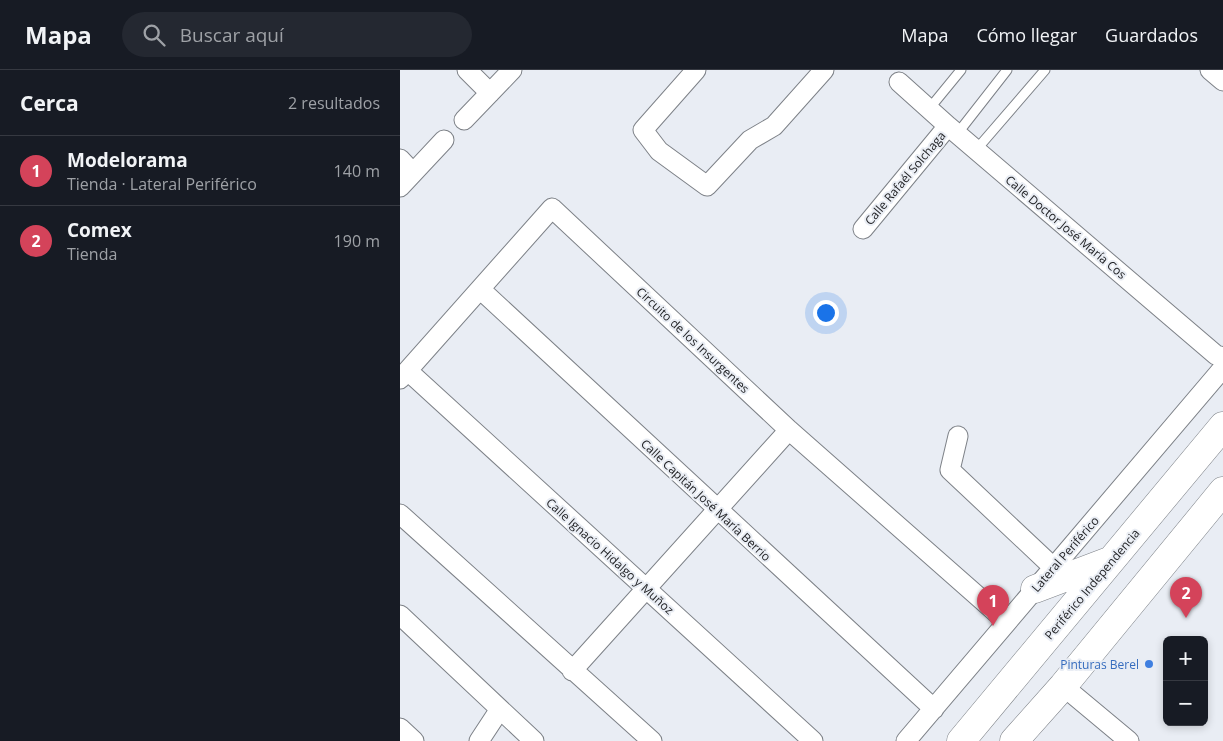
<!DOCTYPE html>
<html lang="es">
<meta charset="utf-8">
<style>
body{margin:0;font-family:"Open Sans",sans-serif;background:#242831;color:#f1f3f6}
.controls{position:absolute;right:15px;bottom:15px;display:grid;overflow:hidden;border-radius:8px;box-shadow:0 2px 8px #0003}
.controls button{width:45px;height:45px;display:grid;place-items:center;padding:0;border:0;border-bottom:1px solid #363941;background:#171b24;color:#f1f3f6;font:25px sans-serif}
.you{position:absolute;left:425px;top:242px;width:18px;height:18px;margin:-12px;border:4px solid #fff;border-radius:50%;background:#1a73e8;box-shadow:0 0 0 8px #1a73e833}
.badge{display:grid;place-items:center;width:32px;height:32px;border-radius:50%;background:#d4435a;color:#fff;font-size:16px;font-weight:700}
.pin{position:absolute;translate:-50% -41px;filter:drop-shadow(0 1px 2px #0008)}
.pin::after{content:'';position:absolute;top:26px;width:18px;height:15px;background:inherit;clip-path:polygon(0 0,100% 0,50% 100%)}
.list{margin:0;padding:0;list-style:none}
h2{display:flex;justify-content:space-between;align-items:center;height:65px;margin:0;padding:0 20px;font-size:21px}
h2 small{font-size:16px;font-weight:400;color:#9ea1a6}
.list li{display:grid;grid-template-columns:32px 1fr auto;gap:15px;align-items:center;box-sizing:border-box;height:70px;padding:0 20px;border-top:1px solid #363941}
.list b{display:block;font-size:19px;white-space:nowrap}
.list p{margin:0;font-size:16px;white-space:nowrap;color:#9ea1a6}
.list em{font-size:16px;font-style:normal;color:#9ea1a6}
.icon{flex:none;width:28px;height:28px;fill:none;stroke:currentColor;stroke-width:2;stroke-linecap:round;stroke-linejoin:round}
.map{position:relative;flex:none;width:823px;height:671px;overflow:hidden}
header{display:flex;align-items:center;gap:30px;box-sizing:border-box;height:70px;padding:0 25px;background:#171b24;border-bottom:1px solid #363941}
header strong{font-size:24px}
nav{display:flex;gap:28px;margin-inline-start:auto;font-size:18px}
.search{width:350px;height:45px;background:#242831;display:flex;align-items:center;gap:12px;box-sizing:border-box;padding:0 18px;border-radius:28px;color:#9ea1a6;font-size:19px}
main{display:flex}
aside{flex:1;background:#171b24}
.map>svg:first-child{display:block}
</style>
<header>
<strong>Mapa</strong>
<div class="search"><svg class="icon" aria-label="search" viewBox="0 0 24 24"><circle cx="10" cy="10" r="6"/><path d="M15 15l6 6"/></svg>Buscar aquí</div>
<nav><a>Mapa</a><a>Cómo llegar</a><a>Guardados</a></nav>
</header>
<main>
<aside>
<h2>Cerca<small>2 resultados</small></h2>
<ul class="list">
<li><span class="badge">1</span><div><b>Modelorama</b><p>Tienda · Lateral Periférico</p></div><em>140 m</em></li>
<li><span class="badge">2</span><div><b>Comex</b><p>Tienda</p></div><em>190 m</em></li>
</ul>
</aside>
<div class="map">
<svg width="823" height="671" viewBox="0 0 823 671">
<rect width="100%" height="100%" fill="#e9edf4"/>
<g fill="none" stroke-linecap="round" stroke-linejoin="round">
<g stroke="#7d8187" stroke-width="11">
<path id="lane" d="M529,39L561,0
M557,64L607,0
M576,80L645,0"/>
</g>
<g stroke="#7d8187" stroke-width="21">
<path id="street" d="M67,0L90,23
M296,0L243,60L259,81L307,116L350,70L374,56L424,0
M810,0L823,11
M499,12L548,56L816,285L823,287
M64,50L112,0
M0,89L13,103
M0,117L44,70
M463,159L548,56
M80,219L534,639
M8,301L413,671
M0,309L152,138L389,360L607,552
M558,366L550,400L654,498
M0,444L252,671
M0,545L134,671
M172,601L389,360
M663,616L729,671
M0,658L14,671
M79,671L100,639
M506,671L823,298"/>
</g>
<g stroke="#7d8187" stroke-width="29">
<path id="highway" d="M635,519L709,491
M561,671L823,356
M614,671L663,616L823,421"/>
</g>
<use href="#lane" stroke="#fff" stroke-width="9"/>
<use href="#street" stroke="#fff" stroke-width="19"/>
<use href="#highway" stroke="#fff" stroke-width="28"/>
</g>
<circle fill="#3f7fe0" stroke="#e9edf4" stroke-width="2" cx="749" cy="594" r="5"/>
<g text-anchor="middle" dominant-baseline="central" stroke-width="4" stroke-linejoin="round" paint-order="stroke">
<g font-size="12" fill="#222326" stroke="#e9edf4">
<text transform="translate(505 108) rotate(-50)">Calle Rafaél Solchaga</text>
<text transform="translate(666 157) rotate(40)">Calle Doctor José María Cos</text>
<text transform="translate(293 270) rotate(43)">Circuito de los Insurgentes</text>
<text transform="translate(306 430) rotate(43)">Calle Capitán José María Berrio</text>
<text transform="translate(665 484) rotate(-49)">Lateral Periférico</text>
<text transform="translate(210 486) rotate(42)">Calle Ignacio Hidalgo y Muñoz</text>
<text transform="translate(692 514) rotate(-50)">Periférico Independencia</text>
</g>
<g font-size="12" fill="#366cbe" stroke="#e9edf4" text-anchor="end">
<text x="739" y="594">Pinturas Berel</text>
</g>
</g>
</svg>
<div class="controls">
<button>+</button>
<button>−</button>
</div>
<div class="you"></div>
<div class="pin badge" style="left:593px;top:556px">1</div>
<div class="pin badge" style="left:786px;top:548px">2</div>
</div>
</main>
